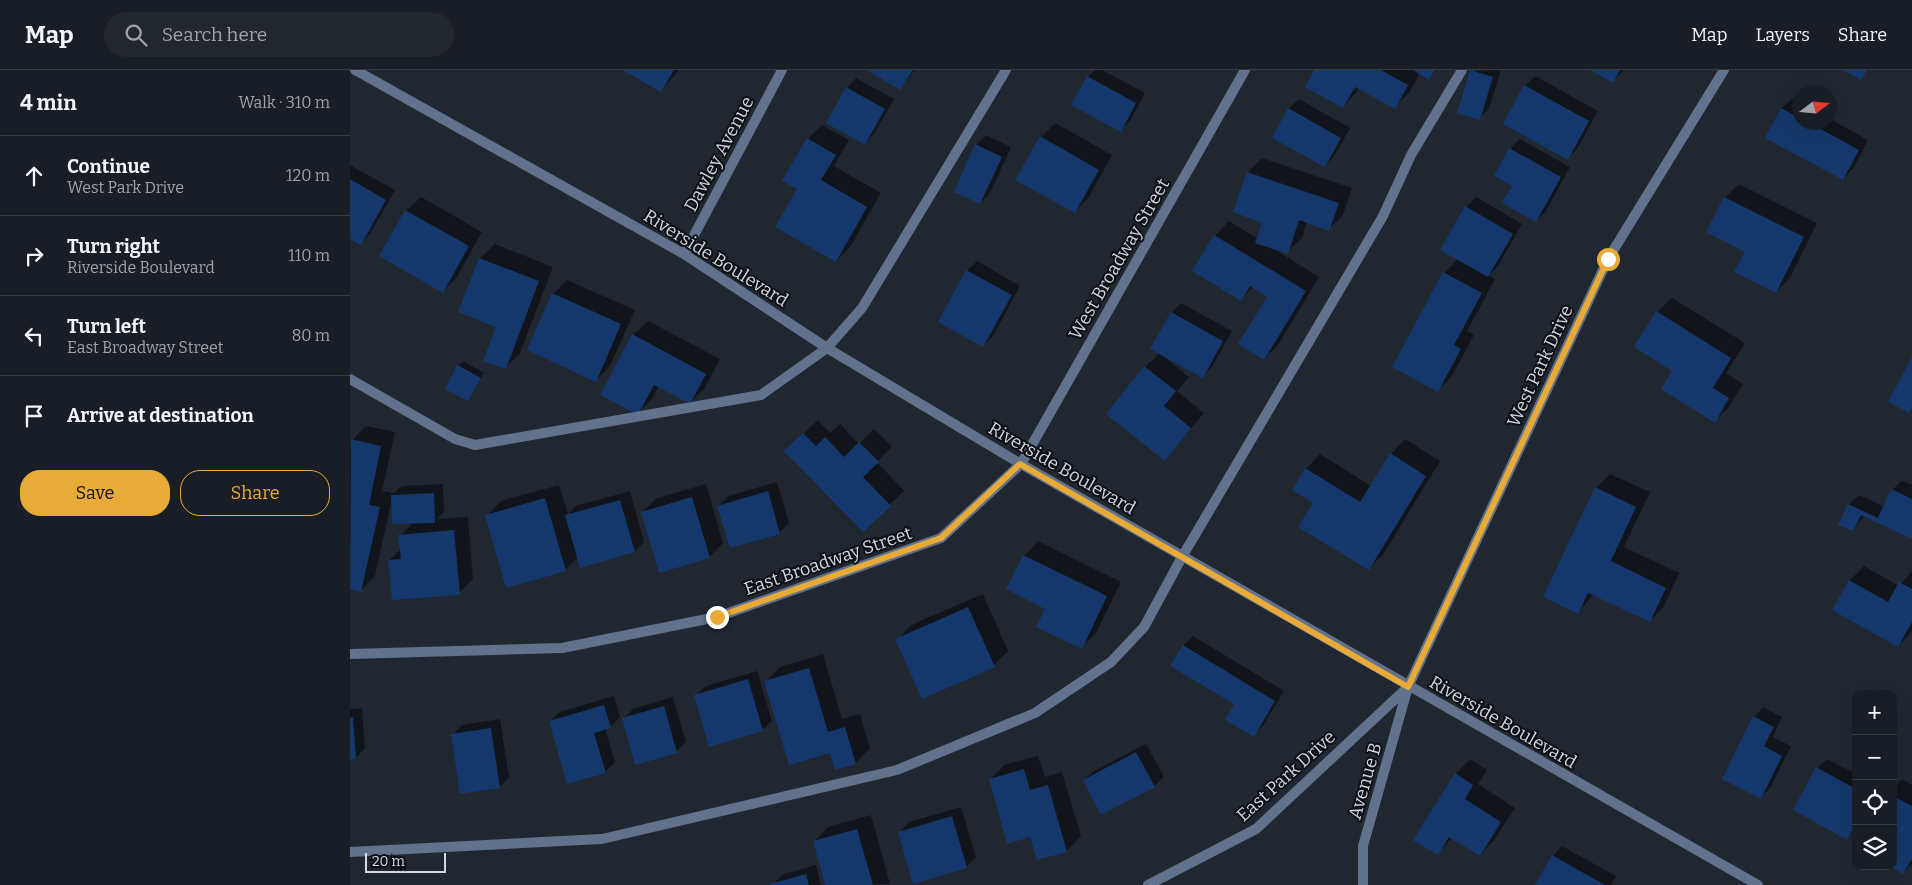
<!DOCTYPE html>
<meta charset="utf-8">
<style>
body{margin:0;font-family:Bitter,serif;background:#22262d;color:#f1f3f6}
.controls{position:absolute;right:15px;bottom:15px;display:grid;overflow:hidden;border-radius:10px;box-shadow:0 5px 20px #0002}
.controls button{width:45px;height:45px;display:grid;place-items:center;padding:0;border:0;border-bottom:1px solid #373b42;background:#191d25;color:#f1f3f6;font:25px sans-serif}
.compass{position:absolute;left:1442px;top:15px;width:45px;height:45px;border-radius:50%;background:#191d25;box-shadow:0 5px 20px #0002;rotate:74deg}
.scale{position:absolute;left:15px;bottom:12px;width:81px;box-sizing:border-box;padding-left:5px;border:2px solid #d2d6dd;border-top:0;font-size:14px;line-height:18px;white-space:nowrap;color:#d2d6dd;-webkit-text-stroke:4px #0d1014;paint-order:stroke}
.stop{position:absolute;width:15px;height:15px;margin:-11px;border:4px solid #e9ab38;border-radius:50%;background:#fff}
.stop.end{background:#e9ab38;border-color:#fff;box-shadow:0 1px 5px #0008}
.list{margin:0;padding:0;list-style:none}
h2{display:flex;justify-content:space-between;align-items:center;height:65px;margin:0;padding:0 20px;font-size:21px}
h2 small{font-size:16px;font-weight:400;color:#9fa2a7}
.list li{display:grid;grid-template-columns:32px 1fr auto;gap:15px;align-items:center;box-sizing:border-box;height:80px;padding:0 20px;border-top:1px solid #373b42}
.list b{display:block;font-size:19px;white-space:nowrap}
.list p{margin:0;font-size:16px;white-space:nowrap;color:#9fa2a7}
.list em{font-size:16px;font-style:normal;color:#9fa2a7}
.actions{display:flex;gap:10px;padding:15px 20px}
.actions a{flex:1;padding:11px 0;border:1px solid #e9ab38;border-radius:20px;text-align:center;font-size:18px;color:#e9ab38}
.actions .main{background:#e9ab38;color:#111}
.icon{flex:none;width:28px;height:28px;fill:none;stroke:currentColor;stroke-width:2;stroke-linecap:round;stroke-linejoin:round}
.map{position:relative;flex:none;width:1562px;height:815px;overflow:hidden}
header{display:flex;align-items:center;gap:30px;box-sizing:border-box;height:70px;padding:0 25px;background:#191d25;border-bottom:1px solid #373b42}
header strong{font-size:24px}
nav{display:flex;gap:28px;margin-inline-start:auto;font-size:18px}
.search{width:350px;height:45px;background:#22262d;display:flex;align-items:center;gap:12px;box-sizing:border-box;padding:0 18px;border-radius:28px;color:#9fa2a7;font-size:19px}
main{display:flex}
aside{flex:1;background:#191d25}
.map>svg:first-child{display:block}
</style>
<header>
<strong>Map</strong>
<div class="search"><svg class="icon" aria-label="search" viewBox="0 0 24 24"><circle cx="10" cy="10" r="6"/><path d="M15 15l6 6"/></svg>Search here</div>
<nav><a>Map</a><a>Layers</a><a>Share</a></nav>
</header>
<main>
<aside>
<h2>4 min<small>Walk · 310 m</small></h2>
<ul class="list">
<li><svg class="icon" aria-label="ahead" viewBox="0 0 24 24"><path d="M12 20V5M6 11l6-6 6 6"/></svg><div><b>Continue</b><p>West Park Drive</p></div><em>120 m</em></li>
<li><svg class="icon" aria-label="right" viewBox="0 0 24 24"><path d="M7 20v-9h11M14 6l5 5-5 5"/></svg><div><b>Turn right</b><p>Riverside Boulevard</p></div><em>110 m</em></li>
<li><svg class="icon" aria-label="left" viewBox="0 0 24 24"><path d="M17 20v-9H6M10 6l-5 5 5 5"/></svg><div><b>Turn left</b><p>East Broadway Street</p></div><em>80 m</em></li>
<li><svg class="icon" aria-label="arrive" viewBox="0 0 24 24"><path d="M6 21V4h12l-3 4 3 4H6"/></svg><div><b>Arrive at destination</b></div></li>
</ul>
<div class="actions"><a class="main">Save</a><a>Share</a></div>
</aside>
<div class="map">
<svg width="1562" height="815" viewBox="0 0 1562 815">
<rect width="100%" height="100%" fill="#212731"/>
<path fill="#0007" d="M276,0H329L311,21Z
M520,0H565L550,19Z
M745,0H752L795,23L780,51L770,60L738,7Z
M966,0H1086L1079,9L1070,3L1059,23L1044,37L1010,18L993,37Z
M1151,0L1139,39L1130,48L1121,1Z
M1243,0H1274L1263,11Z
M1185,6L1248,41L1227,79L1218,88L1175,16Z
M506,8L544,29L524,64L515,73L497,18Z
M949,29L1000,58L984,86L975,96L923,67L939,38Z
M1442,29L1450,33V52H1480V49L1518,70L1503,99L1493,108L1416,67L1432,38Z
M705,53L762,85L739,127L725,141L691,67Z
M472,55L499,70L484,96L531,123L500,177L486,191L449,119L458,69Z
M636,65L661,77L640,123L630,133L626,75Z
M1170,69L1220,97L1196,141L1186,151L1163,115L1160,79Z
M912,88L1002,118L993,145L979,159L957,152L952,168L937,182L924,179L969,207L928,275L914,289L919,226L903,217L890,230L865,166L879,151L908,169L914,152L885,142L898,102Z
M0,95L45,120L20,164L11,173L0,167Z
M1389,114L1467,153L1440,208L1426,222L1396,181L1375,128Z
M71,127L132,162L107,207L93,221L56,141Z
M1126,127L1172,154L1148,196L1139,205L1145,209L1117,261L1124,265L1102,306L1088,320L1094,203L1108,189L1116,137Z
M145,174L203,197L170,283L155,298L148,256L110,241L130,188Z
M627,191L670,216L643,266L633,275L617,201Z
M217,210L285,240L260,296L246,310L203,224Z
M1322,228L1395,273L1376,303L1393,314L1379,337L1365,351L1324,300L1307,242Z
M831,233L882,261L862,297L853,306L813,286L839,307L827,321L854,343L815,389L795,297L810,283L802,278L822,242Z
M298,251L370,289L354,319L339,333L309,316L302,329L288,343L283,265Z
M113,291L134,303L118,330L108,296Z
M468,350L480,363L490,354L509,374L524,359L542,377L527,392L554,421L513,461L436,381Z
M16,356L45,362L32,421L44,423L52,416L93,414L94,442L87,449L118,447L123,509L109,523L39,490L51,479L50,466L63,452L41,433L25,506L11,520L0,518V379L2,370Z
M1055,369L1090,391L1033,485L1018,499L965,433L944,420L956,399L970,384L1021,416L1041,384Z
M1260,404L1300,422L1274,477L1329,503L1314,536L1300,551L1244,524L1228,542L1246,418Z
M1552,411L1562,415V468L1515,445L1503,460L1490,454L1499,434L1509,425L1535,437L1542,420Z
M427,412L439,453L429,463L369,436L378,426Z
M356,414L373,473L359,487L292,442L307,428Z
M209,415L218,444L226,436L280,421L294,472L285,481L228,487L215,500L137,446L151,431Z
M688,471L771,512L746,563L731,577L697,538L674,486Z
M1514,496L1549,516L1562,501V561L1548,576L1483,540L1500,510Z
M633,524L658,581L644,595L547,570L561,555Z
M843,566L934,621L913,656L903,665L886,634L822,595L834,575Z
M473,584L492,649L510,644L520,678L506,693L486,698L481,681L415,612L430,597Z
M407,601L422,651L412,660L346,625L356,616Z
M264,626L270,647L260,657L255,658L265,692L255,702L200,651L210,642Z
M323,627L336,672L326,681L273,649L283,639Z
M1413,637L1432,647L1423,667L1441,676L1421,717L1411,727L1404,647Z
M12,638L15,678L6,688H0V639Z
M150,649L159,707L150,717L102,665L112,655Z
M796,674L814,707L804,716L734,710L744,701Z
M688,686L695,707L712,702L731,766L717,781L688,789L681,766L640,710L654,695Z
M1120,689L1137,700L1128,714L1165,738L1144,770L1130,785L1103,767L1087,784L1106,704Z
M1477,689L1506,704V759L1496,768L1467,698Z
M1552,709L1562,715V794L1553,803L1543,796V718Z
M611,737L626,787L616,797L550,762L559,752Z
M521,745L540,814L476,815L464,772L478,757Z
M1212,776L1266,806L1261,815H1187L1203,786Z
M466,795L471,815H422L432,805Z"/>
<path fill="#15386c" d="M273,0H324L311,22Z
M517,0H563L550,20Z
M964,0H1031L1058,15L1045,39L1005,17L993,38L955,17Z
M1063,0H1085L1079,10Z
M1120,0L1143,7L1130,50L1107,43Z
M1240,0H1270L1263,13Z
M1492,0H1517L1511,10Z
M737,6L786,33L771,62L721,35Z
M1174,15L1239,51L1218,90L1153,54Z
M496,17L535,39L515,75L476,53Z
M938,38L991,68L975,97L922,68Z
M1431,38L1450,48V52H1458L1509,80L1493,110L1415,68Z
M690,66L749,100L725,143L665,110Z
M457,68L486,85L471,110L517,137L486,192L425,157L447,119L432,111Z
M625,74L652,87L630,134L604,122Z
M1159,78L1211,107L1186,152L1152,133L1162,116L1144,106Z
M897,102L989,133L979,161L949,150L938,184L905,173L912,153L883,142Z
M0,109L36,130L11,175L0,169Z
M1374,127L1454,167L1426,223L1384,202L1395,182L1356,162Z
M1115,136L1163,164L1138,207L1090,180Z
M55,140L119,176L93,223L29,186Z
M864,165L956,221L914,290L888,274L917,227L900,216L891,231L842,201Z
M129,188L189,211L156,299L133,291L146,257L108,242Z
M616,200L662,225L633,277L588,252Z
M1093,202L1132,223L1104,275L1111,279L1088,322L1042,297Z
M202,223L271,254L246,312L177,280Z
M1306,241L1381,288L1363,318L1379,328L1365,353L1311,319L1322,301L1284,277Z
M821,242L873,271L853,308L800,279Z
M282,264L356,304L340,334L304,315L288,345L250,325Z
M1562,287V338L1559,343L1538,332Z
M107,295L131,308L118,331L95,319Z
M794,296L826,321L814,336L841,358L815,391L756,344Z
M453,363L466,376L475,367L494,387L509,372L529,392L513,407L541,436L513,462L434,381Z
M1,369L31,376L19,435L30,437L11,522L0,519Z
M1040,383L1076,406L1019,500L948,457L963,433L942,420L955,398L1010,432Z
M1245,417L1286,437L1261,491L1316,518L1300,552L1238,523L1228,544L1193,527Z
M1541,419L1562,429V469L1511,445L1503,461L1488,455L1498,434L1528,448Z
M418,421L430,464L380,478L367,436Z
M84,423L85,453L42,454L41,425Z
M342,427L360,488L309,503L291,442Z
M195,428L216,501L156,518L135,445Z
M270,430L285,482L230,498L215,445Z
M104,460L110,525L42,530L38,490L51,489L48,465Z
M673,485L757,526L732,579L686,557L695,539L656,519Z
M1499,510L1538,532L1549,512L1562,519V552L1548,577L1482,540Z
M618,537L645,597L572,629L545,569Z
M833,575L925,631L904,667L875,650L884,634L820,596Z
M459,598L478,662L495,657L506,694L485,700L480,683L439,695L414,611Z
M398,609L413,661L359,677L344,625Z
M254,635L261,658L244,663L256,703L217,714L199,651Z
M314,636L327,683L285,695L272,648Z
M1403,646L1424,657L1414,676L1432,686L1411,729L1372,709Z
M3,647L6,689L0,690V648Z
M141,658L150,718L110,724L101,664Z
M786,682L805,717L751,745L733,710Z
M1466,697L1506,719V753L1497,770L1443,740Z
M674,699L680,720L698,715L717,782L687,790L680,767L657,774L639,709Z
M1105,703L1123,715L1115,729L1151,752L1130,786L1099,767L1088,785L1063,770Z
M1543,726L1562,736V789L1553,804L1539,796H1543Z
M602,746L617,798L563,814L548,762Z
M507,759L523,815H475L463,771Z
M1202,785L1255,815H1185Z
M456,804L459,815H420V814Z"/>
<g fill="none" stroke-linecap="round" stroke-linejoin="round">
<path stroke="#61728c" stroke-width="10" d="M0,309L105,369L125,375L411,325L477,278L512,238L656,0
M0,782L252,769L547,700L685,643L761,592L794,557L832,487L1033,146L1061,85L1112,0"/>
<path stroke="#61728c" stroke-width="10" d="M334,184L432,0
M0,584L212,578L367,547L591,468L671,394L895,0
M798,815L906,759L1057,618
M1013,815V776L1058,617L1258,189L1374,0"/>
<path stroke="#61728c" stroke-width="10" d="M5,0L334,184L477,278L671,394L1408,815"/>
</g>
<g fill="none" stroke-linecap="round" stroke-linejoin="round">
<path stroke="#e9ab38" stroke-width="6" d="M367,547L591,468L670,394L1058,617L1258,189"/>
</g>
<g text-anchor="middle" dominant-baseline="central" stroke-width="4" stroke-linejoin="round" paint-order="stroke">
<g font-size="18" fill="#d2d6dd" stroke="#0d1014">
<text transform="translate(369 84) rotate(-62)">Dawley Avenue</text>
<text transform="translate(366 188) rotate(32)">Riverside Boulevard</text>
<text transform="translate(769 189) rotate(-60)">West Broadway Street</text>
<text transform="translate(1190 296) rotate(-65)">West Park Drive</text>
<text transform="translate(712 398) rotate(30)">Riverside Boulevard</text>
<text transform="translate(478 491) rotate(-19)">East Broadway Street</text>
<text transform="translate(1153 652) rotate(30)">Riverside Boulevard</text>
<text transform="translate(936 706) rotate(-42)">East Park Drive</text>
<text transform="translate(1015 711) rotate(-74)">Avenue B</text>
</g>
</g>
</svg>
<div class="controls">
<button>+</button>
<button>−</button>
<button><svg class="icon" aria-label="locate" viewBox="0 0 24 24"><circle cx="12" cy="12" r="6"/><path d="M12 2v4M12 18v4M2 12h4M18 12h4"/></svg></button>
<button><svg class="icon" aria-label="layers" viewBox="0 0 24 24"><path d="M12 4l9 5-9 5-9-5zM3 14l9 5 9-5"/></svg></button>
</div>
<svg class="compass" viewBox="-18 -18 36 36"><path d="M0-13l5 13h-10z" fill="#e53935"/><path d="M0 13l5-13h-10z" fill="#9fa2a7"/></svg>
<div class="scale">20 m</div>
<div class="stop" style="left:1258px;top:189px"></div>
<div class="stop end" style="left:367px;top:547px"></div>
</div>
</main>
